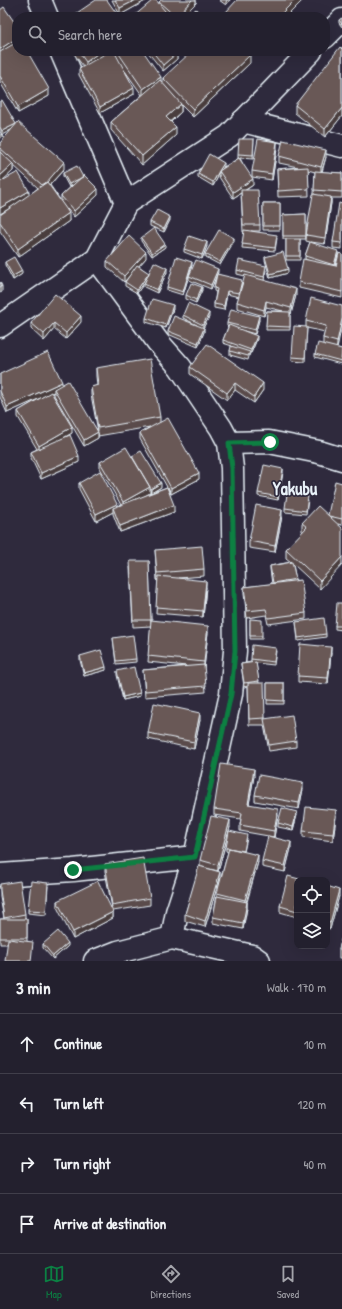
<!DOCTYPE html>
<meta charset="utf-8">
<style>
body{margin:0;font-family:"Patrick Hand",sans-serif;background:#2f2d3a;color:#f1f3f6}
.controls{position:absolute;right:12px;bottom:12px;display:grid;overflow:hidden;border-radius:8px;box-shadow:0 4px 16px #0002}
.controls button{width:36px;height:36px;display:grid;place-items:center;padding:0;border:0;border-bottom:1px solid #403e4a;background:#23202e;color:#f1f3f6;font:20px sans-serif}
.stop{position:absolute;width:12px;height:12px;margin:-9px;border:3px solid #0b8043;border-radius:50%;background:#fff}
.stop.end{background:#0b8043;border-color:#fff;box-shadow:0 1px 4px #0008}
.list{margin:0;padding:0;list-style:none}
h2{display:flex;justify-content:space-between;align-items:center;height:52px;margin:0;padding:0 16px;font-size:17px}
h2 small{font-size:13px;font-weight:400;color:#a3a3aa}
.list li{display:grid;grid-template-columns:26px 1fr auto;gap:12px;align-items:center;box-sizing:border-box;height:60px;padding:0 16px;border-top:1px solid #403e4a}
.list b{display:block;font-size:15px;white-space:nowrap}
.list em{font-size:13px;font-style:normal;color:#a3a3aa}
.icon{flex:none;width:22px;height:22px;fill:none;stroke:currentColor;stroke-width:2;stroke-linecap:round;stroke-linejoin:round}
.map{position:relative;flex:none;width:342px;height:961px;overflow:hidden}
.search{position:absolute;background:#23202e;box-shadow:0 4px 16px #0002;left:12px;right:12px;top:12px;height:44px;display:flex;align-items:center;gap:10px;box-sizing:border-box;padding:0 14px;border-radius:16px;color:#a3a3aa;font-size:15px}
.sheet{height:292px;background:#23202e}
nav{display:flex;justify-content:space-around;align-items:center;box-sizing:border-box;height:56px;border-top:1px solid #403e4a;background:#23202e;font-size:11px;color:#a3a3aa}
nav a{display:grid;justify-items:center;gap:2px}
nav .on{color:#0b8043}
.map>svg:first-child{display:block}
</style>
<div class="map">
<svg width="342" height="961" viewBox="0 0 342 961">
<rect width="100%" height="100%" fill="#2f2a3d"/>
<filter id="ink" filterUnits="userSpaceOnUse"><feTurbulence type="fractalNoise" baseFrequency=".025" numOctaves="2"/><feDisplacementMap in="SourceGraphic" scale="8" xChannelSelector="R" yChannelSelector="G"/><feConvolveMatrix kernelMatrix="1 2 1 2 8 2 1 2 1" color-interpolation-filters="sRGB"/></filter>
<g filter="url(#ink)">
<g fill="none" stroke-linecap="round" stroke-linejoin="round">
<g stroke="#e8f1f8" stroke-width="25">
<path id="street" d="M40,0L47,17
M61,51L126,203
M243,121L342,146
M229,443L269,442L319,452L342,459
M0,875L73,870L195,857
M172,938L252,956L259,961
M95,961L118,952L172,938L177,912L195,857L231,694L235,651L232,468L229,443L221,428L180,367L158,342L97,259"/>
</g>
<g stroke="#e8f1f8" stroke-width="25">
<path id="secondary" d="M325,37L342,20
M0,326L97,259L126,203L229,136L311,51"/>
</g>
<use href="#street" stroke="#2f2a3d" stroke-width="22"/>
<use href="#secondary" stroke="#2f2a3d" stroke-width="22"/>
</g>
<path fill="#5a4c4b" stroke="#e8f1f8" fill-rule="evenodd" d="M112,0H147L120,15Z
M196,0V3L182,17H133L159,4V2Z
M219,0H230L226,5Z
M303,0L286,17H226V12Z
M0,10L17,51L49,96L18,113L0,82Z
M342,18V27L339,23V20Z
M342,47V116L325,137L295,113V105L342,49Z
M72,51H143L161,81L163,84V78L250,63L193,117L181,105V112L171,122L176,135L142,165L111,130V122L142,95L125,71L134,94L100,113L79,75V69L83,66Z
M147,51H176L177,59L163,71Z
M0,101L16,125L64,169L50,185L61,201V196L73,185L69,187L63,176V173L83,177L98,195L74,217L67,209L69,221L18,257L0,231V215L5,211L0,214V143L12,130L2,134V137L0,131ZM13,165L38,188L29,195L1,181L13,171Z
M254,139L253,159L240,158L253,185L246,190L260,225V231H251L277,238L275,251L242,248L244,232H243L241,193L233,198L219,177V175L213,186L198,177V174L224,166L222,168L239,158H238V154Z
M277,149L272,180L252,177V171Z
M279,156L326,157L322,172L342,173V198H331V203L325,244L311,242L338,255L335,266H336L342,254V298L299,288V282L310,261L305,259V256L310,242L306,241V235L314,194L315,172L308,170L309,196L278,197L277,169L298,167L279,163Z
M263,203H280V230H263Z
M342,204V249L333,248V242Z
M306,214V239H300V260H286V239H283V215Z
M170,220L164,232L150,226V222Z
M141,238L165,247L152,256L141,241Z
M234,241L220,265L205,257V254Z
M207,246L202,259L184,252V249Z
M265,257L288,273L270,278L265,260Z
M146,258L139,266L149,274L167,272L157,293L144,287V284L146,280L137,293L125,286V282L130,276L124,282L107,267V261Z
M5,262L22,274L13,280L5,265Z
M192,265L183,295L167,290V287Z
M237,270H266L264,280L296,295L291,314H290V330H266L267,311H283L266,307L264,316L237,308V302L239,297L227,294L224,310L214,308V304L216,292L214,291V288L216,276L211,289L189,280V276L218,272L217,274L242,283L240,292L245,276L237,274Z
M202,290L196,303L186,299V295Z
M342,306L337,348L342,349L341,364L315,357V354L323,344V338L325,332L307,328L305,362L292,361V357L306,327V321Z
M173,309L166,328L146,322V318Z
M183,315L209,317L203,328L204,332L198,347L168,334V331L197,325L183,318Z
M259,320L255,334L244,331L257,339L251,353H250L248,360L230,355V351L232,346L223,343V340L228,327L227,326V323Z
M81,322L66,339L54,329L44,341L31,329V323Z
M190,367L263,390L254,403L235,390L227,400L190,374Z
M96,368L160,417V422L199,479L171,494L168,487L174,512L120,532L113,514V512L96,521L79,489V483L117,506L121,505L100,468V462L132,456L161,487L151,493L150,490V493L148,494L167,487L140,439V433L150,427L98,436V433V438L84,446L54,395V392L52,393L72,433L63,438L79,462L41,479L31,458V452L37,449L18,417V411L42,397L7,413L0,397V374L62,384L98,431L91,395V387L97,386L96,376Z
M283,472L278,500L258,496V493Z
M342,483V525L338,524L320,589L293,564L296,581L306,613V619L268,624L266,615L247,618L244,594V587L272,584L270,569V566L291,562L286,558V549L303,532L302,531V523L328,515Z
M308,500L306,514L285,512V508Z
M282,516L275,552L249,548V541Z
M155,550L204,569V576L178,578L206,587L203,617L156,613L158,580H157Z
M149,561L151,623L208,632L204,668L206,692L145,697L143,670L186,666L148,662L151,626L133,627L130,567Z
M342,603V630L335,629V626Z
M250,619L262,636V639H250Z
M296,622L326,634V637L298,641Z
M113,638L136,659V662L116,664Z
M276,651L274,665L256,663L259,683L265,719L296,741V747L269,751L264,725H249L248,686L244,687L241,664L251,662V659Z
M331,653L328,684L298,682V676Z
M80,656L106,670L84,676L80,660Z
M117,671L140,696L123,700L117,675Z
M267,683H284V704H267Z
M200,720L194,749L148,739V733Z
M254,776L249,804L278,815L274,837L240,831V825L241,819L214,815V809Z
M303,789L299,809L255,801V795Z
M297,815L293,830L278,827V823Z
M336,816L333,841L303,837V831Z
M230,827L218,871L202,867L220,878L205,927L185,921V914L200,866V860Z
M247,838L244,852L258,862L247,902V908L243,929L213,923V917L217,896V893L228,852L226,851V848Z
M291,848L285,872L262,867V861Z
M105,864L150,898V905L113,911V918L73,939L57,907V901L112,908L105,871Z
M297,880V917L280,912V906Z
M0,884L25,914V919H27V941L33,948L7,944H0V919H4L0,897Z
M48,886L46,915L28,913V910Z
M327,886L339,896L330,929L327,928Z
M342,936V958H339V950Z
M43,944L68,946L53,959L43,948Z"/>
<path fill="#4a3e3d" stroke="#e8f1f8" d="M136,0H147L120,15V8Z
M192,0H196V3L182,17H176Z
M227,0H230L226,5V2Z
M295,0H303L286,17H278Z
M17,38V44L0,55V49Z
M101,51H112L86,70V62Z
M177,53V59L163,71V65Z
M250,55V63L193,117V109Z
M161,77V86L143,97V89Z
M134,88V94L100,113V107Z
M49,89V96L18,113V107Z
M181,104V112L166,125V117Z
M342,108V116L325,137V129Z
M16,124V127L2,135V131Z
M176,127V135L142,165V156Z
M2,134V137L0,139V135Z
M277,142V149L272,180V174Z
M326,150V157L321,173V167Z
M64,162V169L43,192V186Z
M224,163V166L220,173L219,171Z
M13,164V171L0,183V176Z
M219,172V175L213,186V182Z
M83,177V180L69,187V184Z
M253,179V185L233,198V192Z
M98,189V195L74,217V211Z
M29,191V197L0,214V208Z
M331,197V203L325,244V238Z
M69,213V221L18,257V249Z
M170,217V220L164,232V229Z
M234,238V241L220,265V262Z
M207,242V246L202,259V255Z
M165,244V247L152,256V253Z
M338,251V255L334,268V265Z
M146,252V258L124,282V276Z
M192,262V265L183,295V292Z
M167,268V272L157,293V290Z
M218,269V272L211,289V285Z
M288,269V273L270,278V274Z
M22,271V274L13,280V276Z
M149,273V276L137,293V290Z
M2,286V292L0,293V287Z
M202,287V290L196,303V300Z
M296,289V295L291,314V308Z
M227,291V294L224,310V306Z
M266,301V307L264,316V310Z
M173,305V309L166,328V325Z
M209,313V317L203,328V325Z
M81,316V322L66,339V333Z
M259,316V320L255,334V330Z
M342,319V325L337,348V342Z
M54,323V329L44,341V334Z
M204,328V332L198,347V343Z
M257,336V339L251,353V350Z
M62,382V388L54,389V392L7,413V407Z
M235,383V390L227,400V393Z
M263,383V390L254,403V397Z
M72,427V433L39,452V446Z
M98,432V438L84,446V440Z
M79,456V462L41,479V473Z
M283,469V472L278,500V497Z
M199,473V479L171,494V488Z
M161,483V487L151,493V489Z
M150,487V493L123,508V502Z
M117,504V510L113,508V512L96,521V514Z
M174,505V512L120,532V526Z
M282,510V516L275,552V546Z
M342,557V565L320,589V581Z
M206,581V587L203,617V611Z
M208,626V632L204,668V662Z
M331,647V653L328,684V678Z
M106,667V670L84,676V673Z
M140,693V696L123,700V697Z
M200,713V720L194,749V742Z
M254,769V776L248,810V804Z
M303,783V789L299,809V803Z
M278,809V815L274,837V831Z
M336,810V816L333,841V834Z
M297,812V815L293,830V827Z
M230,820V827L218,871V865Z
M291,842V848L285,872V866Z
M258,855V862L245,906V900Z
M220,872V878L205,927V921Z
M339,890V896L330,929V923Z
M247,902V908L243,929V923Z
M113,912V918L73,939V932Z
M68,943V946L53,959V956Z"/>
<path fill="#695857" stroke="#e8f1f8" d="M96,0H107L119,17H71Z
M115,0H136L120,8Z
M153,0H156L169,16L168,17H133Z
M161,0H192L176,17L159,2Z
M237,0H295L278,17H232L226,12Z
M4,7L17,26V38L0,49V10Z
M196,9L202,17H189L188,15Z
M342,18V24L339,20Z
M17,42V51H27L49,89L18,107L0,76V52Z
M340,47L342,49V108L325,129L295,105Z
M78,51H101L86,62Z
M110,51H114L134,88L100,107L79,69Z
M117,51H143L161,77L143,89Z
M152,51H176L177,53L163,65Z
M192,51H246L250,55L193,109L163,78Z
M160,80L181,104L166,117L176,127L142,156L111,122Z
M2,100L16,124L2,131L0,127V101Z
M18,122L64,162L47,182L42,185L0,148V143Z
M239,139H254L253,155L238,154Z
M258,139L277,142L272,174L252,171Z
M283,140L326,150L321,167L279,156Z
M0,152L13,164L0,176Z
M209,154L224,163L219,171L213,182L198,174Z
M239,158L253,179L233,192L219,171Z
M77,166L83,177L69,184L63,173Z
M308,167L309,189L278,191L277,169Z
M315,171L342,173V192L314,190Z
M18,172L29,191L0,208V182Z
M84,175L98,189L74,211L61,196Z
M47,182L69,213L18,249L0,222V215Z
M241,190H258L260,225H243Z
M313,194L331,197L325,238L306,235Z
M263,203H280V226H263Z
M339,203L342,204V243L333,242Z
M157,210L170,217L164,229L150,222Z
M306,214V236H283V215Z
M154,228L165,244L152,253L141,238Z
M219,230L234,238L220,262L205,254Z
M244,230L277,235L275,248L242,244Z
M129,236L146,252L124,276L107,261Z
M189,236L207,242L202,255L184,249Z
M286,239H300V256H286Z
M310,242L338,251L334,265L305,256Z
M283,252L288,269L270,274L265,257Z
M339,253L342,254V292L299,282L303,259L336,266Z
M14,257L22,271L13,276L5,262Z
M176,257L192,262L183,292L167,287Z
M196,260L218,269L211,285L189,276Z
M239,260L266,266L264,277L237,270Z
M154,262L167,268L157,290L144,284Z
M137,265L149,273L137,290L125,282Z
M217,274L242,280L239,293L227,291L224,306L214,304L217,289L214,288Z
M245,275L296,289L291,308L266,301L264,310L237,302Z
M0,282L2,286L0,287Z
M191,283L202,287L196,300L186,295Z
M55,294L81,316L66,333L54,323L44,334L31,323Z
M311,298L342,306V319L337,342L323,338L326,326L306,321Z
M152,299L173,305L166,325L146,318Z
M188,303L209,313L203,325L183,315Z
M231,309L259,316L255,330L227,323Z
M267,311L290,312V327L266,326Z
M174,316L204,328L198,343L168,331Z
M229,325L257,336L251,350L223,340Z
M294,326L307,327L305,358L292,357Z
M318,343L342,349L341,361L315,354Z
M207,344L263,383L254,397L235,383L227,393L190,367Z
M231,346L250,352L248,356L230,351Z
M48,352L62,382L7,407L0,391V374Z
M150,359L160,417L98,428L91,387L98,385L96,368Z
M68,381L98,432L84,440L54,389Z
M51,392L72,427L39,446L18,411Z
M168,418L199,473L171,488L140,433Z
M70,435L79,456L41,473L31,452Z
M126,447L150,487L123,502L100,462Z
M141,451L161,483L151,489L132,456Z
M264,465L283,469L278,497L258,493Z
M100,471L117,504L96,514L79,483Z
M335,481L342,483V519L329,516L328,515Z
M167,487L174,505L120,526L113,508Z
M287,494L308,496L306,511L285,508Z
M256,505L282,510L275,546L249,541Z
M318,506L342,528V557L320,581L286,549L307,527L302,523Z
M202,546L204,569L157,573L155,550Z
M130,561H149L151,620H133Z
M292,562L296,579L273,583L270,566Z
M158,576L206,581L203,611L156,607Z
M301,580L306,613L268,618L266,609L247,611L244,587Z
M337,603H342V626H335Z
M324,618L326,634L298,638L296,622Z
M250,619L262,620V636H250Z
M151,620L208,626L204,662L148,656Z
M133,635L136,659L116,661L113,638Z
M300,644L331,647L328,678L298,676Z
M252,645L276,648L274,662L251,659Z
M101,650L106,667L84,673L80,656Z
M256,662L259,681L244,683L241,664Z
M204,665L206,686L145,691L143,670Z
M134,667L140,693L123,697L117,671Z
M248,683H264L265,718L249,719Z
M267,683H284V701L267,700Z
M154,703L200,713L194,742L148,733Z
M292,715L296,741L269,745L264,719Z
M221,764L254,769L248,804L278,809L274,831L240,825L242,813L214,809Z
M259,775L303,783L299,803L255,795Z
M306,807L336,810L333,834L303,831Z
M282,808L297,812L293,827L278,823Z
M211,816L230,820L218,865L200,860Z
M229,831L247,835L244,851L229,848H226Z
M268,836L291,842L285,866L262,861Z
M229,848L258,855L245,900L217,893Z
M143,858L150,898L112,905L105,864Z
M199,866L220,872L205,921L185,914Z
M288,876L303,880H297V911L280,906Z
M20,881L25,914L4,918L0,890V884Z
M31,881L48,883L46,911L28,910Z
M98,881L113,912L73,932L57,901Z
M327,886L339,890L330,923L327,922Z
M217,896L247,902L243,923L213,917Z
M0,919H27V938H0Z
M58,931L68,943L53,956L43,944Z
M342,936V950H339Z
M8,939L33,942L31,961H5Z"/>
</g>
<g fill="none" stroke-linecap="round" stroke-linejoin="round" filter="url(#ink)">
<path stroke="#0b8043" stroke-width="5" d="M73,870L195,857L231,694L235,651L232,468L229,443L270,442"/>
</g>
<g text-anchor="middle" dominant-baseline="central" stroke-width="3.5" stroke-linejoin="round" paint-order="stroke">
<g font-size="18" font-weight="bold" fill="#e8f1f8" stroke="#2f2a3d">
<text x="295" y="488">Yakubu</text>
</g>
</g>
</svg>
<div class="controls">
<button><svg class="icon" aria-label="locate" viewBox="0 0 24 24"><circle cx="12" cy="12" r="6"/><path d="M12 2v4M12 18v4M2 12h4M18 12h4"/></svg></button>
<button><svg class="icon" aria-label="layers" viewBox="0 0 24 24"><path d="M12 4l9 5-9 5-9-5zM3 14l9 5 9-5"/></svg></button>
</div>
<div class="stop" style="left:270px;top:442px"></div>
<div class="stop end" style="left:73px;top:870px"></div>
<div class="search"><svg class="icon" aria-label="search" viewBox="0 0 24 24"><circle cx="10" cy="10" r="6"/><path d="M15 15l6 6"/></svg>Search here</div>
</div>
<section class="sheet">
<h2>3 min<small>Walk · 170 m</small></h2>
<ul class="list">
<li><svg class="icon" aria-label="ahead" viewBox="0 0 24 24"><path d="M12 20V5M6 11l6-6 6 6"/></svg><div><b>Continue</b></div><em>10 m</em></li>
<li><svg class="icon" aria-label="left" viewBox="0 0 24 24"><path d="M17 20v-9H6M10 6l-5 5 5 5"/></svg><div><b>Turn left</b></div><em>120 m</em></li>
<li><svg class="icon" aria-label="right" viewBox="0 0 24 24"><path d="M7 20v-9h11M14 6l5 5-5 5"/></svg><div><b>Turn right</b></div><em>40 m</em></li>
<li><svg class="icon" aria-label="arrive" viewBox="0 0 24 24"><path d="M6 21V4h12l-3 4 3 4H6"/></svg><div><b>Arrive at destination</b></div></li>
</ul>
</section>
<nav>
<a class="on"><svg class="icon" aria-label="map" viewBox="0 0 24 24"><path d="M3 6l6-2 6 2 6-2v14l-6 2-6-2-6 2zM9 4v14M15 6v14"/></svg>Map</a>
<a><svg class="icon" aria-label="directions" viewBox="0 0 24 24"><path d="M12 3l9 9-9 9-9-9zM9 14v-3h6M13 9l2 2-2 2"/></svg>Directions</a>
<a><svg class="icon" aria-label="saved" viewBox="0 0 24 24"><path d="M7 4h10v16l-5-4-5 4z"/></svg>Saved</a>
</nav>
